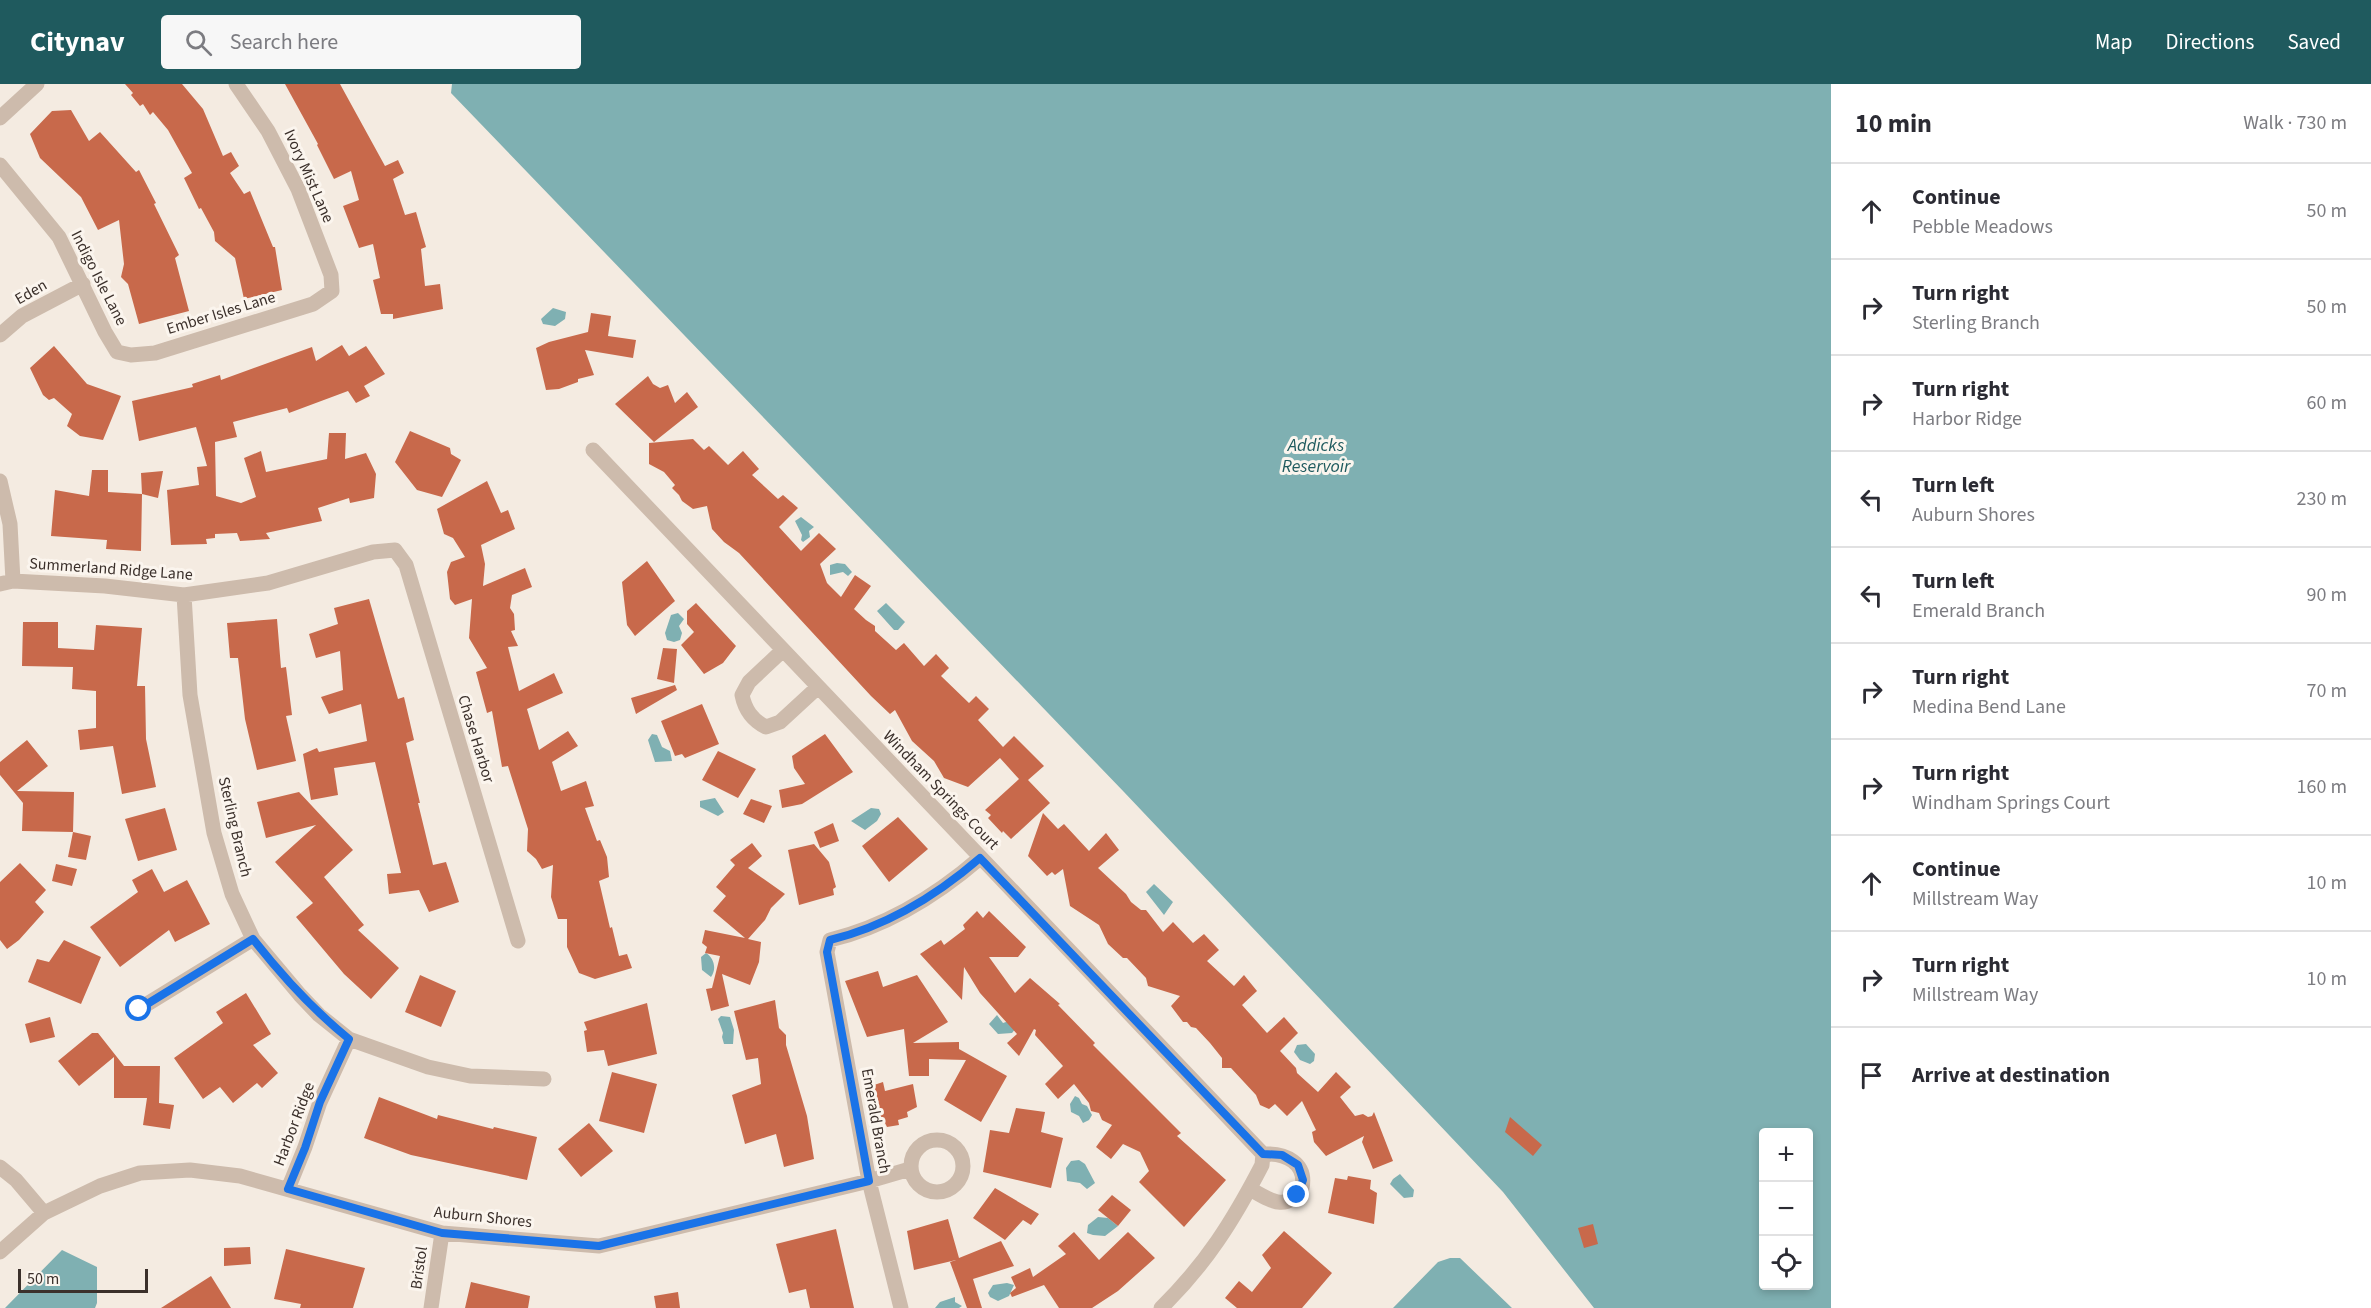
<!DOCTYPE html>
<meta charset="utf-8">
<style>
body{margin:0;font-family:"Source Sans 3",sans-serif;background:#f7f7f7;color:#2b2b33}
.controls{position:absolute;right:18px;bottom:18px;display:grid;overflow:hidden;border-radius:6px;box-shadow:0 3px 9px #0003}
.controls button{width:54px;height:54px;display:grid;place-items:center;padding:0;border:0;border-bottom:2px solid #e1e1e2;background:#fff;color:#2b2b33;font:30px sans-serif}
.scale{position:absolute;left:18px;bottom:15px;width:130px;box-sizing:border-box;padding-left:6px;border:3px solid #3b302b;border-top:0;font-size:16px;line-height:21px;white-space:nowrap;color:#3b302b;-webkit-text-stroke:4px #fbf5ee;paint-order:stroke}
.stop{position:absolute;width:18px;height:18px;margin:-14px;border:4px solid #1a73e8;border-radius:50%;background:#fff}
.stop.end{background:#1a73e8;border-color:#fff;box-shadow:0 2px 6px #0008}
.list{margin:0;padding:0;list-style:none}
h2{display:flex;justify-content:space-between;align-items:center;height:78px;margin:0;padding:0 24px;font-size:26px}
h2 small{font-size:20px;font-weight:400;color:#7c7c81}
.list li{display:grid;grid-template-columns:39px 1fr auto;gap:18px;align-items:center;box-sizing:border-box;height:96px;padding:0 24px;border-top:2px solid #e1e1e2}
.list b{display:block;font-size:22px;white-space:nowrap}
.list p{margin:0;font-size:20px;white-space:nowrap;color:#7c7c81}
.list em{font-size:20px;font-style:normal;color:#7c7c81}
.icon{flex:none;width:33px;height:33px;fill:none;stroke:currentColor;stroke-width:2;stroke-linecap:round;stroke-linejoin:round}
.map{position:relative;flex:none;width:1831px;height:1224px;overflow:hidden}
header{display:flex;align-items:center;gap:36px;box-sizing:border-box;height:84px;padding:0 30px;background:#1f5a5e;color:#fff}
header strong{font-size:28px}
nav{display:flex;gap:33px;margin-inline-start:auto;font-size:21px}
.search{width:420px;height:54px;background:#f7f7f7;display:flex;align-items:center;gap:15px;box-sizing:border-box;padding:0 21px;border-radius:6px;color:#7c7c81;font-size:22px}
main{display:flex}
aside{flex:1;background:#fff}
.map>svg:first-child{display:block}
</style>
<header>
<strong>Citynav</strong>
<div class="search"><svg class="icon" aria-label="search" viewBox="0 0 24 24"><circle cx="10" cy="10" r="6"/><path d="M15 15l6 6"/></svg>Search here</div>
<nav><a>Map</a><a>Directions</a><a>Saved</a></nav>
</header>
<main>
<div class="map">
<svg width="1831" height="1224" viewBox="0 0 1831 1224">
<rect width="100%" height="100%" fill="#f4ebe1"/>
<path fill="#7fb0b2" fill-rule="evenodd" d="M452,0H1831V1224H1594L1503,1108L1124,708L451,9ZM1764,1048H1808V1202H1764Z
M553,224L566,228L565,235L555,242L543,240L541,235Z
M801,433L814,443L809,447L810,453L803,458L801,456L802,451L795,437Z
M837,479L845,480L852,488L848,492L843,488L830,491V481Z
M886,519L905,538L898,546H894L877,527Z
M678,529L684,535L679,542L682,549L680,556L674,558L667,556L665,549L671,531Z
M652,650L657,651L662,663L670,667L672,677L655,678L648,656Z
M715,714L724,728L718,732L700,723V717Z
M871,724L879,725L881,730L877,737L865,746L851,737Z
M1154,800L1173,818L1164,831L1146,808Z
M706,869C714,874 717,885 711,893L702,886L701,873Z
M997,931L1003,939L1009,937L1016,944L1012,949L998,950L989,940Z
M721,932L730,933L734,946L733,960H724L722,953L723,949L718,935Z
M1306,960L1315,970L1314,977L1310,980L1300,976L1294,968L1297,961Z
M1075,1012L1079,1014L1082,1020L1087,1022L1092,1031L1089,1036L1083,1039L1079,1032L1071,1028L1070,1020Z
M1079,1076L1085,1080L1095,1099L1087,1105L1080,1099L1067,1097L1066,1084L1071,1077Z
M1400,1090L1414,1106L1413,1113L1404,1114L1390,1100L1393,1095Z
M1098,1133L1108,1134L1118,1142L1105,1152L1093,1151L1087,1149L1088,1141Z
M62,1166L97,1183V1219L95,1224H5Z
M1450,1174H1460L1512,1224H1393L1438,1178Z
M1007,1199L1014,1201L1009,1212L998,1217L990,1213L988,1209L993,1201Z
M955,1213V1218L962,1222L959,1224H935L940,1218Z"/>
<path fill="#c8694b" d="M125,0H182L203,25L223,72L231,68L239,82L230,89L244,110L250,107L273,163H275L282,206L244,215L235,174L215,157L214,148L201,124L199,125L184,94L192,89L168,46L153,28L150,31L143,20L140,22L131,11L133,9Z
M285,0H340L385,82L398,76L404,89L393,95L405,131L416,128L426,163L421,165L425,202L440,200L443,225L393,235V230H381L373,196L380,194L373,160L359,164L343,122L359,116L351,87L334,95L317,61L318,60Z
M71,26L89,57L100,48L136,88L139,86L156,119L154,120L179,171L175,174L189,227L139,240L128,200L121,193L124,180L119,136L98,146L81,113L40,74L30,50L52,27Z
M591,229L611,232L608,252L636,256L633,274L585,266L594,291L578,295V298L559,305L546,306L536,264L549,258L588,248Z
M342,261L349,272L366,262L385,290L364,302L370,312L356,319L348,307L289,329L287,324L233,338L237,353L215,358L216,412L241,419L256,413L244,374L261,367L266,388L327,375L329,349H346L345,375L366,369L376,390L374,414L350,419L349,414L318,424L322,437L266,449L270,455L240,457L237,449L215,450V454L206,455L207,460L171,461L167,406L199,401L197,383L207,382L196,343L139,357L132,317L193,303L192,300L220,291L221,296L312,263L316,277Z
M54,262L87,300L121,312L103,356L80,352L67,342L72,330L54,314L49,316L43,311L30,284Z
M648,292L653,300L660,304L668,301L675,319L687,308L698,323L654,358L615,320Z
M410,347L450,364L451,370L461,376L442,413L417,406L395,378Z
M693,355L704,366L709,362L728,381L743,367L759,385L752,391L778,415L783,411L798,424L779,443L801,467L819,449L836,465L820,480L827,499L841,513L855,491L871,502L854,525L866,536L875,542V547L896,566L904,559L924,582L936,570L949,584L941,592L969,619L976,612L989,625L978,636L1003,663L1014,652L1044,682L1028,696L1050,719L1011,755L1003,747L1002,749L988,734L991,731L985,726L1019,695L1000,674L968,703L944,694L934,677L912,657L895,626L890,630L871,612L739,469L724,458L712,445L707,422L693,425L682,417L679,411L672,404L675,401L664,388L649,380V359Z
M92,386H108V408L142,410L141,467L106,465L107,456L51,452L55,406L89,412Z
M163,387L158,414L142,410L141,389Z
M487,397L501,429L508,426L515,445L481,461L485,480L483,502L525,484L532,503L512,511L510,524L514,530L515,546L511,547L518,562L508,563L519,607L554,589L563,609L527,625L539,666L568,647L578,662L552,678L561,707L586,697L594,722L585,724L597,757L600,756L607,773L609,793L599,797L610,844L612,843L619,872L627,870L632,884L595,895L579,889L567,863V835H558L551,813L553,781L542,785L536,775L527,767L528,745L508,682L502,683L492,627L487,629L476,588L487,584L469,554L472,515L455,521L450,515L447,488L451,478L465,473L453,454L444,450L437,425Z
M647,477L675,517L635,552L627,541L622,498Z
M369,515L398,615L404,613L414,656L406,659L420,719H418L433,781L446,778L459,818L429,828L419,806L389,810L387,790L401,789L375,678L334,684L338,711L311,716L303,670L317,664L319,668L367,657L361,620L329,630L321,613L343,606L340,567L316,574L309,550L338,540L334,524Z
M696,519L736,562L723,579L704,590L681,561L694,548L687,540V527Z
M277,535L281,584L286,583L292,631L286,632L296,677L257,686L245,635L238,574H230L227,539Z
M23,538H58V564L94,566L96,541L142,544L137,602H145L146,655L156,703L122,710L113,662L80,666L78,646L96,644V607L72,605L73,583L22,582Z
M663,564L677,565L674,599L657,595Z
M675,601L677,606L636,630L631,614Z
M702,620L719,660L685,674L682,670L675,672L661,637Z
M825,650L853,688L802,720L782,724L779,706L805,700L794,684L792,672Z
M27,656L48,682L17,707L74,708L73,748L22,747L23,719L0,691V678Z
M718,667L756,685L738,714L702,696Z
M299,708L353,766L324,793L364,841L358,846L399,884L371,915L344,890L296,833L313,819L275,778L316,741L266,754L257,718Z
M751,715L772,722L764,739L743,730Z
M165,724L177,766L138,777L125,735Z
M1043,729L1058,745L1064,740L1089,767L1106,749L1119,766L1098,784L1126,810L1131,818L1141,826H1146L1163,848L1173,838L1193,859L1204,850L1219,866L1207,877L1234,902L1244,891L1257,907L1242,921L1267,949L1284,933L1298,949L1280,967L1296,984L1297,989L1318,1008L1336,988L1351,1003L1340,1013L1355,1032L1363,1030L1368,1033L1372,1032L1374,1028L1393,1077L1373,1085L1362,1058L1364,1052L1326,1072L1314,1058L1312,1048L1316,1046L1302,1017L1287,1032L1275,1020L1269,1025L1260,1021L1256,1011L1231,984H1222V974L1210,959L1196,944L1191,943L1187,938H1183L1171,922L1180,912L1148,902L1146,894L1127,874H1123L1108,860L1099,841L1070,822L1063,785L1055,791L1052,788L1047,792L1028,772Z
M898,733L928,765L889,798L862,762Z
M833,739L839,757L820,764L814,748Z
M73,748L91,752L86,776L68,773Z
M752,759L762,772L748,784L785,810L771,824L765,836L748,855L761,858L759,878L750,901L722,890L729,922L711,927L706,905L712,904L720,872L705,869L707,863L702,859L705,846L745,854L713,827L726,812L716,803L735,781L730,776Z
M814,760L829,778L836,803L833,805L834,811L799,821L788,766Z
M20,779L46,806L35,818L44,828L19,856L7,865L0,856V798Z
M56,780L77,785L72,802L52,797Z
M152,785L164,808L187,796L210,840L175,858L169,846L120,883L90,843L138,808L132,796Z
M977,827L983,834L989,827L1026,863L1018,873H989L1015,909L1030,894L1060,920L1058,921L1095,959L1093,961L1181,1049L1177,1052L1226,1096L1184,1143L1139,1098L1149,1087L1140,1068L1123,1060L1111,1075L1096,1063L1112,1041L1102,1036L1099,1029L1091,1027L1089,1019L1074,1000L1058,1015L1045,1000L1063,982L1035,951L1036,946L1034,945L1019,972L1007,959L1017,950L980,909L964,883L962,916L920,870L941,856L944,861L965,845L963,841Z
M64,856L101,873L81,920L28,898L37,875L49,878Z
M878,887L883,903L917,891L948,938L913,959L959,958V965L1007,992L981,1038L944,1016L966,976L929,975V992H909L904,945L867,953L845,897Z
M420,891L456,907L441,943L405,928Z
M246,909L271,950L253,961L278,989L262,1004L257,999L233,1019L220,1003L203,1015L174,974L223,939L216,928Z
M775,916L779,944L786,951V961L807,1032L814,1075L784,1083L776,1050L745,1060L732,1011L761,1000L758,974L746,976L734,927Z
M647,919L657,970L608,982L604,966L587,968L584,947L587,946L584,938Z
M50,933L55,953L30,959L25,940Z
M92,949H98L124,982H160L159,1019L174,1021L170,1045L143,1041L147,1014H114V973L79,1002L58,977Z
M612,988L657,1000L644,1049L599,1037Z
M883,998L885,1007L913,1000L917,1023L907,1028L908,1033L898,1036L899,1041L887,1043L885,1039L874,1040L868,1003Z
M379,1013L437,1035L438,1031L493,1045L494,1043L537,1053L527,1096L411,1071L364,1054Z
M1016,1024L1045,1028L1041,1048L1063,1054L1051,1104L983,1088L990,1046L1009,1049Z
M1510,1033L1542,1061L1533,1072L1505,1048Z
M589,1039L613,1067L581,1093L558,1065Z
M1348,1092L1371,1096L1370,1105L1377,1109L1374,1140L1328,1129L1335,1094L1347,1096Z
M995,1104L1039,1130L1031,1141L1023,1136L1005,1156L973,1134Z
M1112,1111L1131,1126L1118,1142L1098,1126Z
M948,1135L959,1174L1001,1157L1014,1182L973,1195L982,1224H967L950,1178L956,1176L914,1186L907,1147Z
M1593,1140L1598,1160L1584,1164L1578,1144Z
M836,1145L854,1224H810L806,1205L789,1209L776,1160Z
M1284,1147L1332,1189L1302,1224H1237L1225,1214L1239,1197L1252,1208L1271,1184L1262,1171Z
M1074,1148L1099,1176L1128,1148L1155,1174L1118,1207L1092,1224H1059L1044,1201L1012,1213L1010,1209L1016,1204L1011,1193L1030,1184L1033,1193L1066,1170L1058,1162Z
M250,1163L251,1180L224,1182V1164Z
M286,1165L365,1184L353,1224H300L301,1220L274,1215Z
M211,1192L231,1224H161Z
M471,1198L530,1212L528,1224H465Z
M678,1208L680,1224H656L654,1212Z"/>
<g fill="none" stroke-linecap="round" stroke-linejoin="round">
<path stroke="#cdbbac" stroke-width="15" d="M0,34L37,0
M0,81L59,153L105,248L117,268L131,271L155,269L313,220L332,207L331,191L298,105L268,47L236,0
M0,251L22,232L83,200
M593,366L1263,1070
M0,397L10,440L13,497
M0,500L13,497L105,502L184,511L268,499L373,468L395,466L406,481L518,857
M184,511L190,611L214,749L232,810L253,855L300,911L319,931L349,955L428,983L470,992L544,995
M783,566L749,598L742,611C745,626 752,636 766,643L780,638L818,603
M139,925L253,855
M911 1082a26 26 0 1 1 52 0a26 26 0 1 1-52 0Z
M0,1083L16,1096L44,1129
M288,1105L305,1063L320,1018L349,955
M1250,1105C1270,1116 1286,1129 1302,1104C1307,1079 1286,1069 1263,1070
M0,1168L44,1129L100,1102L140,1089L190,1086L240,1092L442,1149L599,1162L869,1097L910,1085
M431,1224L442,1149
M901,1224L869,1097L827,868L830,856C888,842 936,812 980,774
M1161,1224C1206,1180 1233,1137 1262,1081L1263,1070"/>
</g>
<g fill="none" stroke-linecap="round" stroke-linejoin="round">
<path stroke="#1a73e8" stroke-width="8" d="M139,925L253,855C282,892 312,925 349,955L320,1018L305,1064L288,1105L442,1149L599,1162L869,1097L827,868L830,856C888,842 936,812 980,774L1263,1070L1282,1071L1298,1081L1303,1096L1297,1111"/>
</g>
<g text-anchor="middle" dominant-baseline="central" stroke-width="6" stroke-linejoin="round" paint-order="stroke">
<g font-size="16" fill="#3b302b" stroke="#fbf5ee">
<text transform="translate(309 92) rotate(66)">Ivory Mist Lane</text>
<text transform="translate(99 194) rotate(63)">Indigo Isle Lane</text>
<text transform="translate(31 208) rotate(-30)">Eden</text>
<text transform="translate(221 229) rotate(-17)">Ember Isles Lane</text>
<text transform="translate(111 485) rotate(4)">Summerland Ridge Lane</text>
<text transform="translate(476 655) rotate(73)">Chase Harbor</text>
<text transform="translate(941 706) rotate(46)">Windham Springs Court</text>
<text transform="translate(235 743) rotate(77)">Sterling Branch</text>
<text transform="translate(876 1037) rotate(80)">Emerald Branch</text>
<text transform="translate(294 1040) rotate(-69)">Harbor Ridge</text>
<text transform="translate(483 1133) rotate(6)">Auburn Shores</text>
<text transform="translate(419 1184) rotate(-82)">Bristol</text>
</g>
<g font-size="18" font-style="italic" fill="#1f5a5e" stroke="#fbf5ee">
<text x="1316" y="361">Addicks<tspan x="1316" dy="21">Reservoir</tspan></text>
</g>
</g>
</svg>
<div class="controls">
<button>+</button>
<button>−</button>
<button><svg class="icon" aria-label="locate" viewBox="0 0 24 24"><circle cx="12" cy="12" r="6"/><path d="M12 2v4M12 18v4M2 12h4M18 12h4"/></svg></button>
</div>
<div class="scale">50 m</div>
<div class="stop" style="left:139px;top:925px"></div>
<div class="stop end" style="left:1297px;top:1111px"></div>
</div>
<aside>
<h2>10 min<small>Walk · 730 m</small></h2>
<ul class="list">
<li><svg class="icon" aria-label="ahead" viewBox="0 0 24 24"><path d="M12 20V5M6 11l6-6 6 6"/></svg><div><b>Continue</b><p>Pebble Meadows</p></div><em>50 m</em></li>
<li><svg class="icon" aria-label="right" viewBox="0 0 24 24"><path d="M7 20v-9h11M14 6l5 5-5 5"/></svg><div><b>Turn right</b><p>Sterling Branch</p></div><em>50 m</em></li>
<li><svg class="icon" aria-label="right" viewBox="0 0 24 24"><path d="M7 20v-9h11M14 6l5 5-5 5"/></svg><div><b>Turn right</b><p>Harbor Ridge</p></div><em>60 m</em></li>
<li><svg class="icon" aria-label="left" viewBox="0 0 24 24"><path d="M17 20v-9H6M10 6l-5 5 5 5"/></svg><div><b>Turn left</b><p>Auburn Shores</p></div><em>230 m</em></li>
<li><svg class="icon" aria-label="left" viewBox="0 0 24 24"><path d="M17 20v-9H6M10 6l-5 5 5 5"/></svg><div><b>Turn left</b><p>Emerald Branch</p></div><em>90 m</em></li>
<li><svg class="icon" aria-label="right" viewBox="0 0 24 24"><path d="M7 20v-9h11M14 6l5 5-5 5"/></svg><div><b>Turn right</b><p>Medina Bend Lane</p></div><em>70 m</em></li>
<li><svg class="icon" aria-label="right" viewBox="0 0 24 24"><path d="M7 20v-9h11M14 6l5 5-5 5"/></svg><div><b>Turn right</b><p>Windham Springs Court</p></div><em>160 m</em></li>
<li><svg class="icon" aria-label="ahead" viewBox="0 0 24 24"><path d="M12 20V5M6 11l6-6 6 6"/></svg><div><b>Continue</b><p>Millstream Way</p></div><em>10 m</em></li>
<li><svg class="icon" aria-label="right" viewBox="0 0 24 24"><path d="M7 20v-9h11M14 6l5 5-5 5"/></svg><div><b>Turn right</b><p>Millstream Way</p></div><em>10 m</em></li>
<li><svg class="icon" aria-label="arrive" viewBox="0 0 24 24"><path d="M6 21V4h12l-3 4 3 4H6"/></svg><div><b>Arrive at destination</b></div></li>
</ul>
</aside>
</main>
